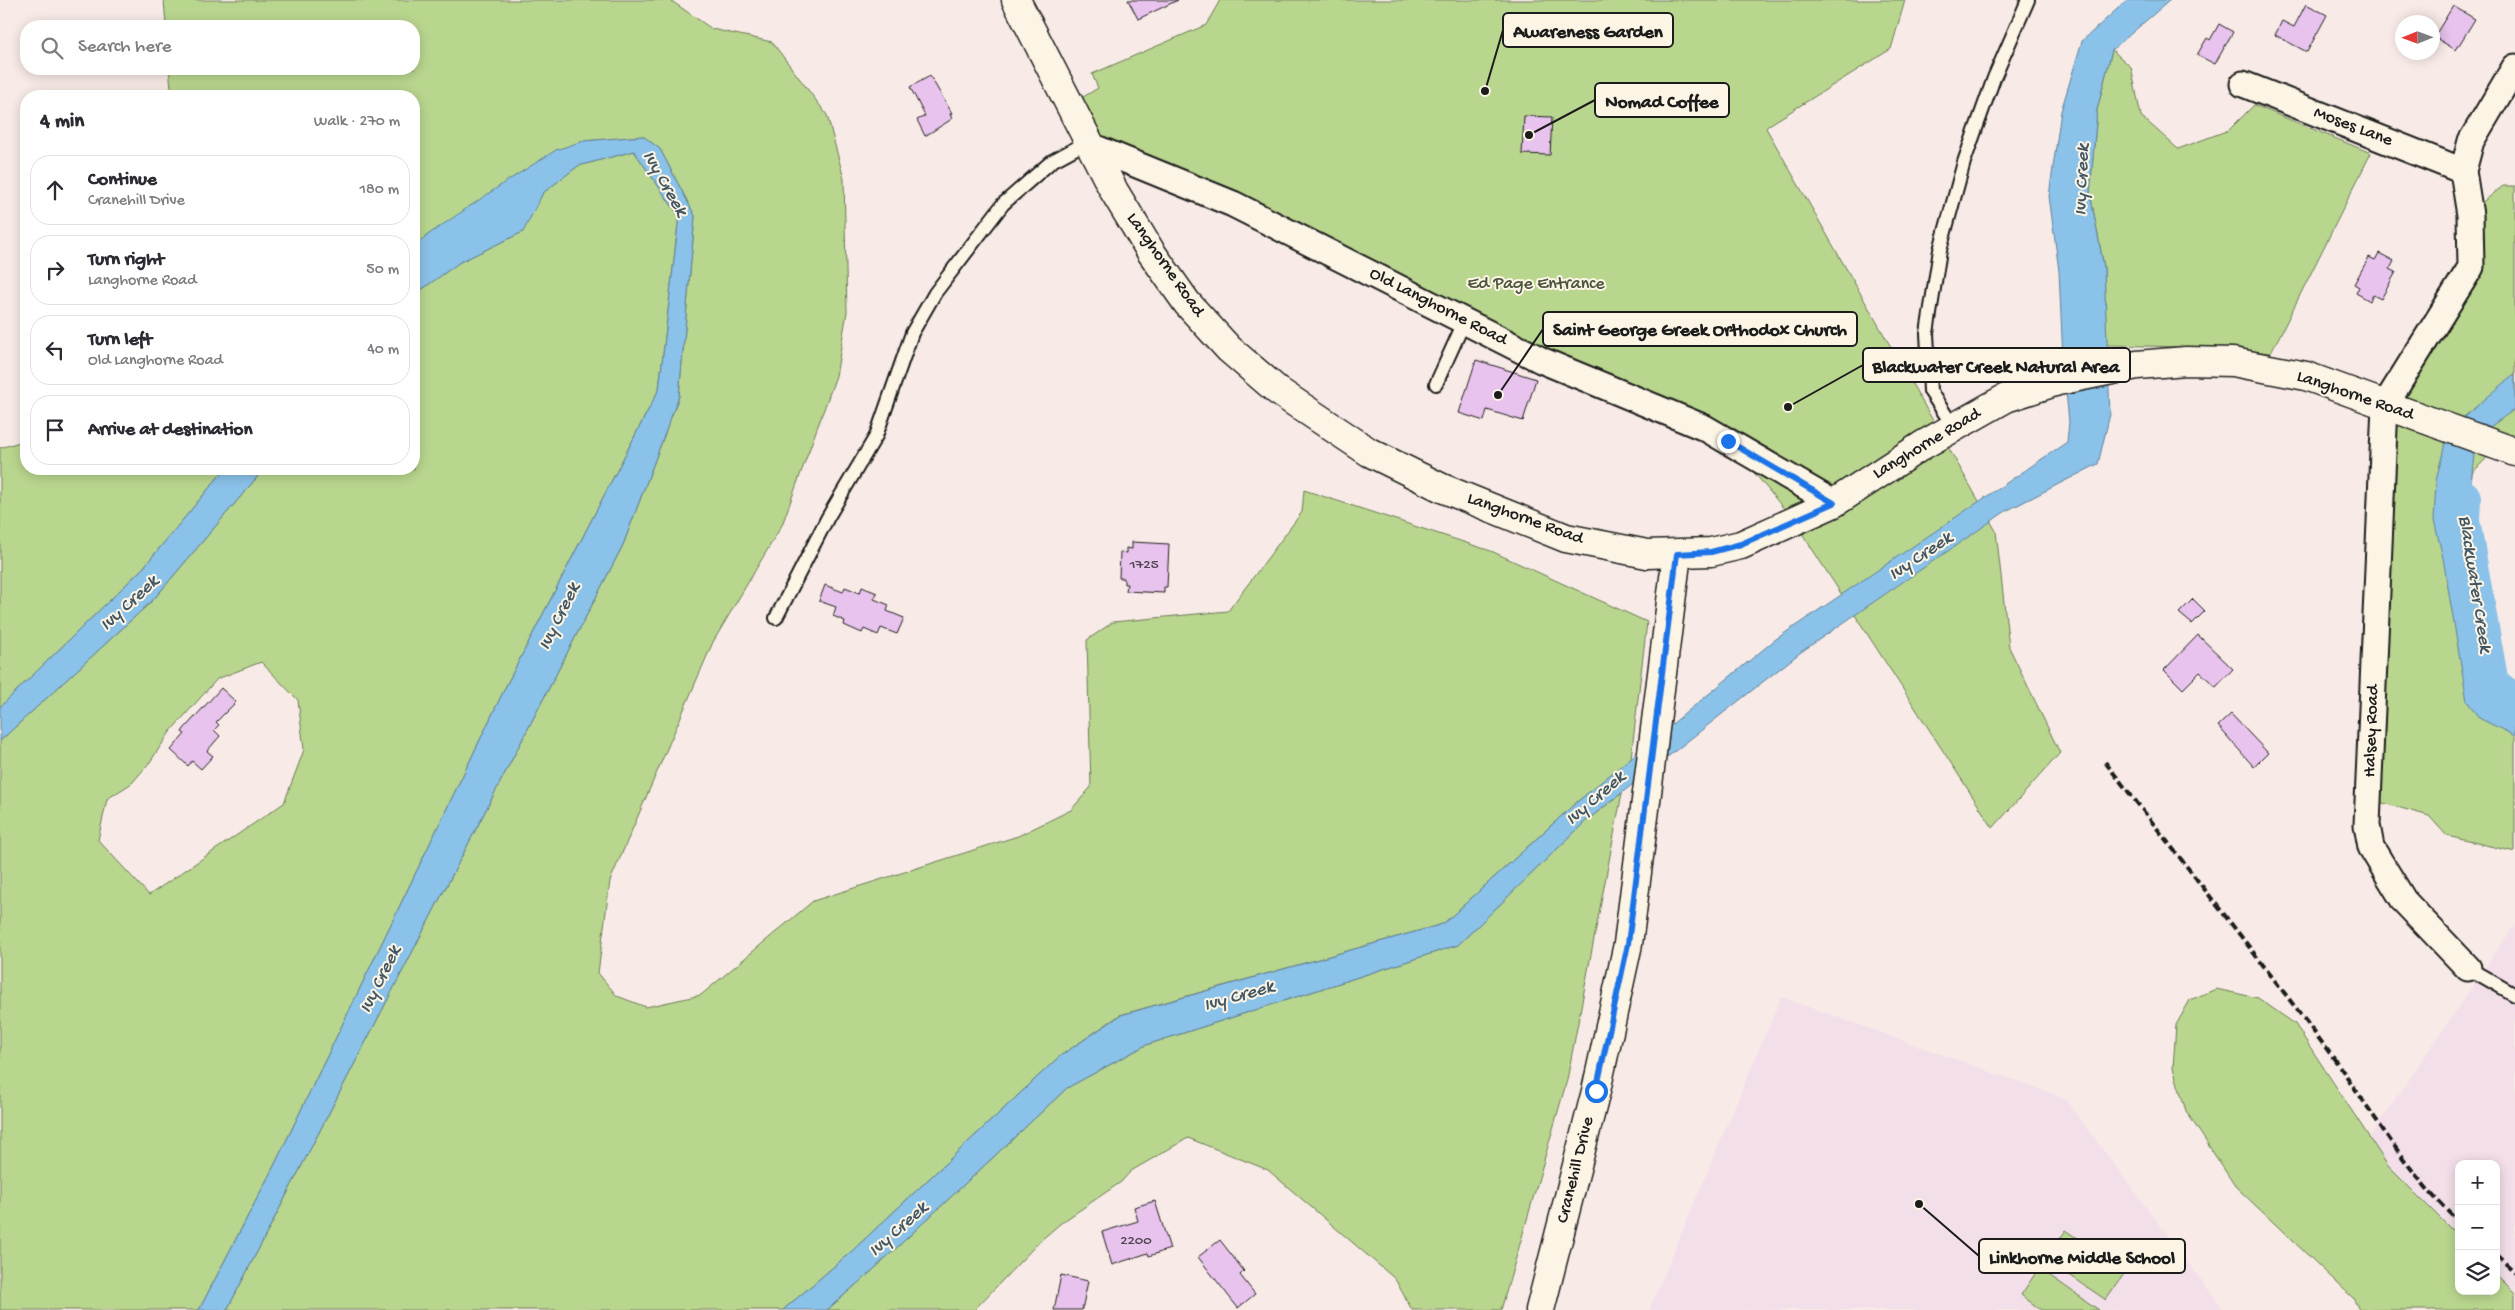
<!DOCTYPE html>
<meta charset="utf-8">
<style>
body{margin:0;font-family:"Gochi Hand",sans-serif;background:#f7f7f7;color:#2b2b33}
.controls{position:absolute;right:15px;bottom:15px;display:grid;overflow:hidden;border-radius:10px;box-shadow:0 2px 12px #0003}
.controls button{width:45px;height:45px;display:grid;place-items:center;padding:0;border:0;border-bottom:1px solid #e1e1e2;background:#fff;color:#2b2b33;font:25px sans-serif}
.compass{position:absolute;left:2395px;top:15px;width:45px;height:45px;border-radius:50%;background:#fff;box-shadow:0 2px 12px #0003;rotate:269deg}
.stop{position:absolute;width:15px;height:15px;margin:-11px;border:4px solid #1a73e8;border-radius:50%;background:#fff}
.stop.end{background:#1a73e8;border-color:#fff;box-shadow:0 1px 5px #0008}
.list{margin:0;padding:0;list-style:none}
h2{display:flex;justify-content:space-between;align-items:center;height:65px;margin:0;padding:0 20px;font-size:21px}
h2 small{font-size:16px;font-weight:400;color:#7c7c81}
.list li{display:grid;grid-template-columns:32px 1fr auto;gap:15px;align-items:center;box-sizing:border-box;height:70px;margin:0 10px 10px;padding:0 10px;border:1px solid #e1e1e2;border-radius:20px}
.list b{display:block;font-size:19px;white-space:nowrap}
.list p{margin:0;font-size:16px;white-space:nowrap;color:#7c7c81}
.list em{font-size:16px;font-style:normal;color:#7c7c81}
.icon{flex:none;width:28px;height:28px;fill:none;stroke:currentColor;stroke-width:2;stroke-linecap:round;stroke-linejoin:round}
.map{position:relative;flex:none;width:2515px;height:1310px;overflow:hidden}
.search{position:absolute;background:#fff;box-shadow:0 2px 12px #0003;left:20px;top:20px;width:400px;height:55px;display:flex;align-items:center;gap:12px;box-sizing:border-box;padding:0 18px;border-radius:20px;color:#7c7c81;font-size:19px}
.panel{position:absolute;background:#fff;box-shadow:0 2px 12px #0003;left:20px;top:90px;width:400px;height:385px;border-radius:20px}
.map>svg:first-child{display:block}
</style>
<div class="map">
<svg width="2515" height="1310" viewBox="0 0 2515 1310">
<rect width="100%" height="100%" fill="#f8ebe7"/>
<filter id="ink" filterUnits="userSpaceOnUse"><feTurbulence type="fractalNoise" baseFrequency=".02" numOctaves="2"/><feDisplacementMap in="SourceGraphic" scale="10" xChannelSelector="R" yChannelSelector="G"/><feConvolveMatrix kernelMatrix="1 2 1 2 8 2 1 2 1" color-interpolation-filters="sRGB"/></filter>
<g filter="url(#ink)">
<path fill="#f3dfe9" d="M2515,924V1294L2496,1278V1164H2459V1245L2356,1157Z
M1781,997L2064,1098L2224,1310H1649Z"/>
<path fill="#b9d68e" stroke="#6a7955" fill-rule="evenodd" d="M164,0H670L712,29L772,42L827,115L844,179L847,312L836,376L782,525L713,642L610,881L598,973L617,996L646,1007L701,995L813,901L1018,836L1071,810L1091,787L1087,640L1113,622L1228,611L1302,512L1304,490L1491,551L1647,622L1631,758L1578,801L1443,924L1120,1015L1060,1056L852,1251L783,1310H227L623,545L679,396L695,216L660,149L643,136L583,141L429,234L414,247V96H172L169,69H414V26H166Z
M1220,0H1905L1891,49L1769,125L1766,128L1996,531L2009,647L2060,753L1993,828L1794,521L1728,441L1091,146L1070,105L1098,88L1092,74L1206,25Z
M2112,50L2131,67L2141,116L2178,149L2229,130L2254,105L2371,153L2271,353L2222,348L2106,345L2104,268L2090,193L2097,110Z
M634,151L679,216L659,389L507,684L275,1164L199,1310H0V741L153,600L264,469H414V295L460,262L522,232L543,193L578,166ZM261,662L298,700L304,750L284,803L149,895L98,840L107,799L132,783L150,762L170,732L217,679Z
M2503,186H2515V434H2510L2472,473L2467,532L2490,684L2515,704V852L2447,836L2429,816L2369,799L2385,405L2471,267L2479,205Z
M26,440V469H225L143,568L0,707V448Z
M1622,793L1567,1080L1501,1310H1412L1395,1279L1268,1170L1188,1138L1131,1171L1121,1182L1061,1223L1040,1241L974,1310H827L873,1270L1067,1088L1146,1045L1458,945L1586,821Z
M2216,989L2258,998L2295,1024L2388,1166L2459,1237V1291H2496V1274L2515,1293V1310H2359L2353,1298L2235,1186L2186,1111L2173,1068L2176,1025L2190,1000Z
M2066,1230L2126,1271L2106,1300L2046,1259Z
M2039,1268L2099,1310H2041L2021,1295Z"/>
<path fill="#8bc2e9" stroke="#5f8097" d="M2127,0H2170L2112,50L2097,110L2090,193L2104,268L2110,414L2098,464L2006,511L1801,652L1586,821L1458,945L1146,1045L1067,1088L873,1270L827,1310H783L852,1251L1060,1056L1121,1015L1443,924L1578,801L1776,639L2067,442L2069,422L2063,361L2059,271L2049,196L2061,111L2082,41Z
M643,136L660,149L695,216L679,396L623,545L227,1310H199L275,1164L507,684L659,389L679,216L634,151L578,166L543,193L523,232L460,262L414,295V247L429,234L504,183L556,150L583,141Z
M2515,374V409L2480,434L2474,455L2467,518L2466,584L2490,693L2515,711V736L2479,718L2467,701L2443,558L2434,520L2436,481L2445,443L2453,426Z
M225,469H264L153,600L0,741V707L143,568Z"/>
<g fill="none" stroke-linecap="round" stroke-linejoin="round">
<path stroke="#8bc2e9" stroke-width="38" d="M2462,498L2461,521L2490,684L2515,704"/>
</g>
<path fill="#e8c3ed" stroke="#1c1c1c" d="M1128,0H1178L1138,19Z
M2306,4L2327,15L2307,52L2275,35L2282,21L2294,27Z
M2453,6L2475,19L2456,50L2434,37Z
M2219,24L2233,32L2215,64L2197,55L2207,38L2210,40Z
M930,76L952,113L950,114L952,119L925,136L917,120L925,116L910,87Z
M1524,116L1552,117L1550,155L1522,154Z
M2379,253L2394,261L2390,269L2396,272L2381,299L2373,295L2370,301L2356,293L2359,287L2354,284L2369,257L2375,260Z
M1476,360L1536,379L1523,421L1487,410L1484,421L1459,413Z
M1132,542L1169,544L1167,587H1164V593L1126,591L1127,584H1124V578H1119L1120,552L1126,553V548L1132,549Z
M825,585L843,592L845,587L860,593L862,587L877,593L874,599L889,605L887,611L904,618L897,634L881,628L878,635L864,629L862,633L844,625L845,621L833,616L836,607L819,601Z
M2193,599L2205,611L2192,624L2179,613Z
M2198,635L2233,669L2216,687L2200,672L2183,689L2164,670Z
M221,688L236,702L216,722L219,725L214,730L220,736L207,751L213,756L201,769L192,761L188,766L171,750L185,734L182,732L184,729Z
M2231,714L2268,753L2254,767L2218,726Z
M1155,1201L1170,1249L1149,1256L1148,1253L1112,1265L1102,1232L1138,1221L1134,1207Z
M1220,1240L1244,1271L1240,1275L1255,1294L1238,1308L1198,1257Z
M1061,1275L1088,1281L1082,1310H1054Z"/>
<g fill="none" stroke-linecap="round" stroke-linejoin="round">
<g stroke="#1c1c1c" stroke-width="16">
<path id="lane" d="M1436,384L1465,320
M1953,426L1930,391L1927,333L1940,250L1964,162L1994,78L2028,0
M776,618L828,517L876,436L912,333L935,293L1003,204L1052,161L1089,141
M2468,968L2515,995"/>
</g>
<g stroke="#1c1c1c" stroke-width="29">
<path id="street" d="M2243,84L2463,171
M1091,146L1233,204L1541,360L1705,428L1834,503
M2468,968L2404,901L2371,847L2367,825L2385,405L2471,267L2470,215L2463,171L2471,141L2515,67"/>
</g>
<g stroke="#1c1c1c" stroke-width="31">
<path id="secondary" d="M1540,1310L1596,1091L1628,944L1677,554"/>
</g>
<g stroke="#1c1c1c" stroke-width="31">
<path id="primary" d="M1016,0L1114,191L1151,252L1187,303L1229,349L1278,391L1369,452L1442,488L1566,538L1647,554L1711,552L1741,545L1834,503L1923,445L2006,398L2058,381L2137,365L2186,361L2233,362L2306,376L2515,452"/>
</g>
<use href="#lane" stroke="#fcf5e5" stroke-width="12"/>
<use href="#street" stroke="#fcf5e5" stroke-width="25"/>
<use href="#secondary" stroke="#fcf5e5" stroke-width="28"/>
<use href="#primary" stroke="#fcf5e5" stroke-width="28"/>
<path stroke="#1c1c1c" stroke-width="4" stroke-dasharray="8 4" stroke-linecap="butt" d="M2105,762C2181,859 2258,957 2332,1056C2372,1110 2409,1177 2459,1222
M2496,1255L2515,1272"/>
</g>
</g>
<g fill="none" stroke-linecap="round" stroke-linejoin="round" filter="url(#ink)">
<path stroke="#1a73e8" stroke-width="6" d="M1596,1091L1628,944L1677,554L1711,552L1741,544L1834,503L1728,441"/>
</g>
<g text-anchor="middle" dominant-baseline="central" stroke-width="4" stroke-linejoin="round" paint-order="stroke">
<g font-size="15" fill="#4f4650">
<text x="1144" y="565">1725</text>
<text x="1136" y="1241">2200</text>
</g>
<g font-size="18" fill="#1c1c1c" stroke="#fcf5e5">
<text transform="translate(2353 127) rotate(21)">Moses Lane</text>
<text transform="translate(1165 265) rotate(55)">Langhorne Road</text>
<text transform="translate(1438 307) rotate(27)">Old Langhorne Road</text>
<text transform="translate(2355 396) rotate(19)">Langhorne Road</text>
<text transform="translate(1927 444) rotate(-31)">Langhorne Road</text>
<text transform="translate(1525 519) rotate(20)">Langhorne Road</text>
<text transform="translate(2372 731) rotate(-88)">Halsey Road</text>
<text transform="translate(1576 1170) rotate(-76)">Cranehill Drive</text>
</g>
<g font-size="18" fill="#4b543e" stroke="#fcf5e5">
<text x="1536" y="284">Ed Page Entrance</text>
</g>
<g font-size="19" font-style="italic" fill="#435664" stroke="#fcf5e5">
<text transform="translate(2083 180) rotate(-88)">Ivy Creek</text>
<text transform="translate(664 184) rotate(60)">Ivy Creek</text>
<text transform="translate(1921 557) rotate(-34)">Ivy Creek</text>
<text transform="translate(2474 584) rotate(81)">Blackwater Creek</text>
<text transform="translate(130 604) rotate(-43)">Ivy Creek</text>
<text transform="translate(560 617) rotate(-64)">Ivy Creek</text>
<text transform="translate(1596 799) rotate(-41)">Ivy Creek</text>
<text transform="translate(381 980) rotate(-64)">Ivy Creek</text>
<text transform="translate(1239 997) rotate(-16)">Ivy Creek</text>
<text transform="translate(899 1230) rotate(-42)">Ivy Creek</text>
</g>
</g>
<path fill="none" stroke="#1c1c1c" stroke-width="2" d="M1485 91L1503 30M1529 135L1595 100M1498 395L1543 329M1788 407L1863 365M1919 1204L1979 1256"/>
<g fill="#1c1c1c" stroke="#fcf5e5" stroke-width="2">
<circle cx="1485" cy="91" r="5"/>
<circle cx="1529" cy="135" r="5"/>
<circle cx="1498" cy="395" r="5"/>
<circle cx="1788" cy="407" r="5"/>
<circle cx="1919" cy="1204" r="5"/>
</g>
<g fill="#fcf5e5" stroke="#1c1c1c" stroke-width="2">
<rect x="1503" y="13" width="170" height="34" rx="5"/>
<rect x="1595" y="83" width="134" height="34" rx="5"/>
<rect x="1543" y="312" width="314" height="34" rx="5"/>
<rect x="1863" y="348" width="267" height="34" rx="5"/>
<rect x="1979" y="1239" width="206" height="34" rx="5"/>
</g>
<g font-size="19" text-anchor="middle" font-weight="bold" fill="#1c1c1c">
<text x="1588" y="37">Awareness Garden</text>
<text x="1662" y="107">Nomad Coffee</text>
<text x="1700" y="335">Saint George Greek Orthodox Church</text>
<text x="1996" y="372">Blackwater Creek Natural Area</text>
<text x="2082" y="1263">Linkhorne Middle School</text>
</g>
</svg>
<div class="controls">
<button>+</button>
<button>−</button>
<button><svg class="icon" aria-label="layers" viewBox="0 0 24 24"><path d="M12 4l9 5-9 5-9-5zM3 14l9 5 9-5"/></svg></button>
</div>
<svg class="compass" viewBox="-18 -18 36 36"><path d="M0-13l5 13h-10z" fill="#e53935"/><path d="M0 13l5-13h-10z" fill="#7c7c81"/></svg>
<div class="stop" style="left:1596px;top:1091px"></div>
<div class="stop end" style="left:1728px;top:441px"></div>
<div class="search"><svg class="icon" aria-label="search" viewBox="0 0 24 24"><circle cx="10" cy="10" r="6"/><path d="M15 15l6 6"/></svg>Search here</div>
<section class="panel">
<h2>4 min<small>Walk · 270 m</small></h2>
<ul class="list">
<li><svg class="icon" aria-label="ahead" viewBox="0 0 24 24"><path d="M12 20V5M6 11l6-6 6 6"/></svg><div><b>Continue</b><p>Cranehill Drive</p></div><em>180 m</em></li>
<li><svg class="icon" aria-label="right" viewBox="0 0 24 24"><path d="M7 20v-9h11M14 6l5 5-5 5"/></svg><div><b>Turn right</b><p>Langhorne Road</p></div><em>50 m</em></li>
<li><svg class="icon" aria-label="left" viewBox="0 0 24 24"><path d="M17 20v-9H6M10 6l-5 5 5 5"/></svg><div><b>Turn left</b><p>Old Langhorne Road</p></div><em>40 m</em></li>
<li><svg class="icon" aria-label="arrive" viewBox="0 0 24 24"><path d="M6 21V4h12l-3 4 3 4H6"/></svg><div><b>Arrive at destination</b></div></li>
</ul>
</section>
</div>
